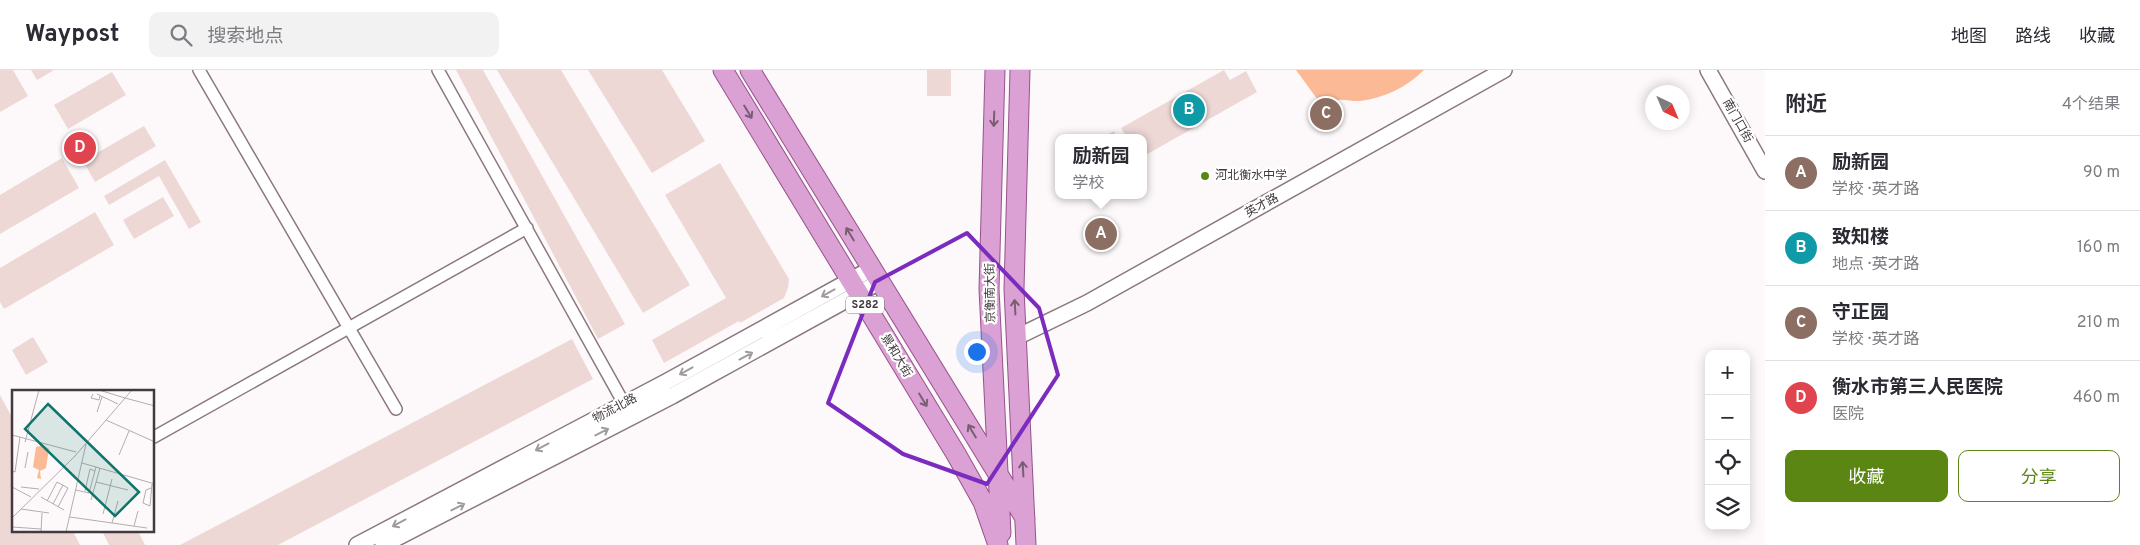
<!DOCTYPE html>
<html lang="zh">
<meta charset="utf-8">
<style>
body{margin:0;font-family:Overpass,"Noto Sans SC",sans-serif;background:#f2f2f3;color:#2b2b33}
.controls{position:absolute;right:15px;bottom:15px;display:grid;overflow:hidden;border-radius:10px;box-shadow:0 2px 12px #0003}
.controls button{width:45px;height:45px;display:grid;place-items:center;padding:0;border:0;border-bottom:1px solid #e1e1e2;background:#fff;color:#2b2b33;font:25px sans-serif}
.compass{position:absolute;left:1645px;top:15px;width:45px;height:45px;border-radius:50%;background:#fff;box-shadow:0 2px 12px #0003;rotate:136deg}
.you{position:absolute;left:976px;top:281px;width:18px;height:18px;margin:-12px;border:4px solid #fff;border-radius:50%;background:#1a73e8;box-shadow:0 0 0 8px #1a73e833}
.badge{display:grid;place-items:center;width:32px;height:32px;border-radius:50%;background:#5c8613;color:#fff;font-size:16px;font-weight:700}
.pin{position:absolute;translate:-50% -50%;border:2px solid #fff;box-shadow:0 1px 5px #0006}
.popup{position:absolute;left:1055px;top:64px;width:92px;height:65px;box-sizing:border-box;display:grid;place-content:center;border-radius:10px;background:#fff;filter:drop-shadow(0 1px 4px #0005);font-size:16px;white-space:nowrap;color:#7c7c81}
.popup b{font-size:19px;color:#2b2b33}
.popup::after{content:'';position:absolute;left:50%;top:100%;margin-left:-10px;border:10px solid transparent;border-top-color:#fff}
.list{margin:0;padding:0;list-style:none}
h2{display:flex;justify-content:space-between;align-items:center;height:65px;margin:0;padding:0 20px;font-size:21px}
h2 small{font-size:16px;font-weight:400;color:#7c7c81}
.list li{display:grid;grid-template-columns:32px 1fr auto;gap:15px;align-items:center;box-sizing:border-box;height:75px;padding:0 20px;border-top:1px solid #e1e1e2}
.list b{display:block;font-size:19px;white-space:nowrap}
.list p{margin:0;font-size:16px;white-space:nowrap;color:#7c7c81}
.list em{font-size:16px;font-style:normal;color:#7c7c81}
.actions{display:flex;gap:10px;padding:15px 20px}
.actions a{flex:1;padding:11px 0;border:1px solid #5c8613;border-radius:10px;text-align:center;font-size:18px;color:#5c8613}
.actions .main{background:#5c8613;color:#fff}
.icon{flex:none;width:28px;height:28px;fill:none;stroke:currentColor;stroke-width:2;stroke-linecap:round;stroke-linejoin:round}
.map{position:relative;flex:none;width:1765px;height:475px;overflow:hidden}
header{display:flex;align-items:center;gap:30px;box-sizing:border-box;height:70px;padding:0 25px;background:#fff;border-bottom:1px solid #e1e1e2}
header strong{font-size:24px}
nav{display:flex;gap:28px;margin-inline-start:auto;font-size:18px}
.search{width:350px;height:45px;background:#f2f2f3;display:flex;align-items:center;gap:12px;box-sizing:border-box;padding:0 18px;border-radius:10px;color:#7c7c81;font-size:19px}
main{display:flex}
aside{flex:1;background:#fff}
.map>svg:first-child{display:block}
</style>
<header>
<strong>Waypost</strong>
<div class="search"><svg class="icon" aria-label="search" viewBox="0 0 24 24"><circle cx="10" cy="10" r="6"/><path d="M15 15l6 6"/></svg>搜索地点</div>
<nav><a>地图</a><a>路线</a><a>收藏</a></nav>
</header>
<main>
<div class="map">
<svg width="1765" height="475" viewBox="0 0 1765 475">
<rect width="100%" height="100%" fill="#fdf9fa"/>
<path fill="#fbba95" d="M1296,0H1424C1407,17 1385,28 1360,31C1342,32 1339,25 1323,37Z"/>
<path fill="#edd8d6" d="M0,0H13L28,26L0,42Z
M31,0H54L37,10Z
M456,0H483L625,254L598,269Z
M497,0H561L690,215L643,243Z
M588,0H662L705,71L652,103Z
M927,0H951V26H927Z
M1224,0L1230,10L1246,1L1257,22L1144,86V68H1127L1121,58Z
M112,2L126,25L68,59L54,35Z
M144,56L156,76L95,112L83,91Z
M1114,61L1117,68H1101Z
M62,88L79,118L0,164V125Z
M165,90L201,152L189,159L159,106L109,135L104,126Z
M720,93L789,209L788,218L784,228L740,253L739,251L664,293L652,270L726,228L665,125Z
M163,127L174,146L134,169L123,150Z
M95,142L114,175L4,239L0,232V198Z
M33,267L48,292L26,305L12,280Z
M572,269L593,309L278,475H180Z
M0,325L14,351V461H73L80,475H0Z
M107,461H138L145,475H109L103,463Z"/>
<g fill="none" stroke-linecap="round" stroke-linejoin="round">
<g stroke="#8c797f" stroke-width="14">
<path id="minor" d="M199,0L396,339
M438,0L622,330
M154,367L527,158"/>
</g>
<g stroke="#8c797f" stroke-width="18">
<path id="tertiary" d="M1708,0L1765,101
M1017,267L1087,233L1504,0
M357,475L666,312L871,199
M383,475L672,326L879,212"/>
</g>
<g stroke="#96538c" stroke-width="21">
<path id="primary" d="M723,0L956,384L983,432L998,475
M750,0L1025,448
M995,0L989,219L1001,463
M1020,0L1014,219L1026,475"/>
</g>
<use href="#minor" stroke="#fff" stroke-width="11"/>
<use href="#tertiary" stroke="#fff" stroke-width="15"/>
<use href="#primary" stroke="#dba0d4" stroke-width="19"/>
</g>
<defs><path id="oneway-shaft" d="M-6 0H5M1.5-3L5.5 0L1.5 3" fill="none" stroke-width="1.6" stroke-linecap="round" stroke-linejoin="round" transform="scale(1.25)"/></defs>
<g stroke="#785e71">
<use href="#oneway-shaft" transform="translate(748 42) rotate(59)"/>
<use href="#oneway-shaft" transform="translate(994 49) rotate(92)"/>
<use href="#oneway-shaft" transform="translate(850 164) rotate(-121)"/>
<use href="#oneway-shaft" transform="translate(1015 237) rotate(-93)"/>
<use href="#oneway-shaft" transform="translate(923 330) rotate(59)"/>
<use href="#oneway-shaft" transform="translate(972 361) rotate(-121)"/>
<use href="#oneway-shaft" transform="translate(1023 399) rotate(-93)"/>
</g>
<g stroke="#a09c9e">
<use href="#oneway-shaft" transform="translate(828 223) rotate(151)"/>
<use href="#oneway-shaft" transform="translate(746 286) rotate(-28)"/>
<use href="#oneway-shaft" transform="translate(686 301) rotate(151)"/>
<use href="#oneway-shaft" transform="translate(602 362) rotate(-27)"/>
<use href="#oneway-shaft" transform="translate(542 377) rotate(152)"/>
<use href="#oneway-shaft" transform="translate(458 437) rotate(-27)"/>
<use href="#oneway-shaft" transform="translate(399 453) rotate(152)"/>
</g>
<path fill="none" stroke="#7b2cbf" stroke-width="4" stroke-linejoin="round" d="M967,163L1039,238L1058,305L987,414L903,384L828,333L875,212Z"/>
<circle fill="#5c8613" stroke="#fff" stroke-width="2" cx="1205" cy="106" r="5"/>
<g text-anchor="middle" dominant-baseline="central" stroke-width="4.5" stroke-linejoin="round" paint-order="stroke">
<rect fill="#fff" stroke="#7b7576" stroke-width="1" x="846" y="226.5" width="38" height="17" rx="4"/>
<g font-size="11" font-weight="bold" fill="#423a3c">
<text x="865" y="235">S282</text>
</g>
<g font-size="12" fill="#423a3c" stroke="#fff">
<text transform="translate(1737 51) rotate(61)">南门口街</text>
<text transform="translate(1262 136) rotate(-29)">英才路</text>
<text transform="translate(991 223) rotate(-91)">京衡南大街</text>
<text transform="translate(896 286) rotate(59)">景和大街</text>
<text transform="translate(615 339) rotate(-28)">物流北路</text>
</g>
<g font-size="12" fill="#423a3c" stroke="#fff" text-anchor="start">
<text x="1215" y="106">河北衡水中学</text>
</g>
</g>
<g transform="translate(12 320)">
<rect width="142" height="142" fill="#fdf9fa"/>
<path d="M31,55L37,59L34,78L28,81L29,89L25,88L27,80L21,77L24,57Z" fill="#fbba95"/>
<path fill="none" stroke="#b2adae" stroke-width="1" d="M87,0L113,8M81,4L79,8L87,10L88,6M85,4L106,14M113,8L143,16M85,22L90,7M94,30L143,52M0,45L64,62M13,52L27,0M107,65L117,41M70,73L143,94M13,78L16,62M0,81L3,82L8,47M84,92L116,100M0,97L19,107M9,97L27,99M139,98L134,100L131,113L138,116L140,94M64,100L77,103L84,77M73,101L78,79L83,81M29,107L52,120M79,110L88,78M35,111L45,92L56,98L46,117M41,114L51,95M9,119L37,123M91,124L100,89M58,127L135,138M0,128L63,66L120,0M100,133L106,111M122,136L126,121M0,137L29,139M29,142L30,123M54,142L74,54"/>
<path fill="#0f766e" fill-opacity="0.15" stroke="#0f766e" stroke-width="2.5" d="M36,14L127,102L103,126L13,39Z"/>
<rect width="142" height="142" fill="none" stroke="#423a3c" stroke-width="2.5"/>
</g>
</svg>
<div class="controls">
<button>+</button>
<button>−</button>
<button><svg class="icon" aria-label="locate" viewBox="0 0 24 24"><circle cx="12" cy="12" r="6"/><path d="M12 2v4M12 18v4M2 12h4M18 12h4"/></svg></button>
<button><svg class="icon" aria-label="layers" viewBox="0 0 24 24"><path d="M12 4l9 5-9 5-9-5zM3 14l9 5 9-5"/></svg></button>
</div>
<svg class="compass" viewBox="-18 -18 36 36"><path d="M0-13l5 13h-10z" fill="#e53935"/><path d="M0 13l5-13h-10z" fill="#7c7c81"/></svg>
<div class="you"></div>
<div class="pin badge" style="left:1101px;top:164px;background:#8d6e63">A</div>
<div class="popup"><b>励新园</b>学校</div>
<div class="pin badge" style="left:1189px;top:40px;background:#0f9aa8">B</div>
<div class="pin badge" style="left:1326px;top:44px;background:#8d6e63">C</div>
<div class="pin badge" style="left:80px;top:78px;background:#e0444e">D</div>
</div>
<aside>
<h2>附近<small>4个结果</small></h2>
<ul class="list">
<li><span class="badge" style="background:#8d6e63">A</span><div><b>励新园</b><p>学校 · 英才路</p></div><em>90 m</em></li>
<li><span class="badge" style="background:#0f9aa8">B</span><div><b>致知楼</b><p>地点 · 英才路</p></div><em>160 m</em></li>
<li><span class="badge" style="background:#8d6e63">C</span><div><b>守正园</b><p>学校 · 英才路</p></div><em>210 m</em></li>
<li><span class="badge" style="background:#e0444e">D</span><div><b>衡水市第三人民医院</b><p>医院</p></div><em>460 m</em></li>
</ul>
<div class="actions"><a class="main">收藏</a><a>分享</a></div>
</aside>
</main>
